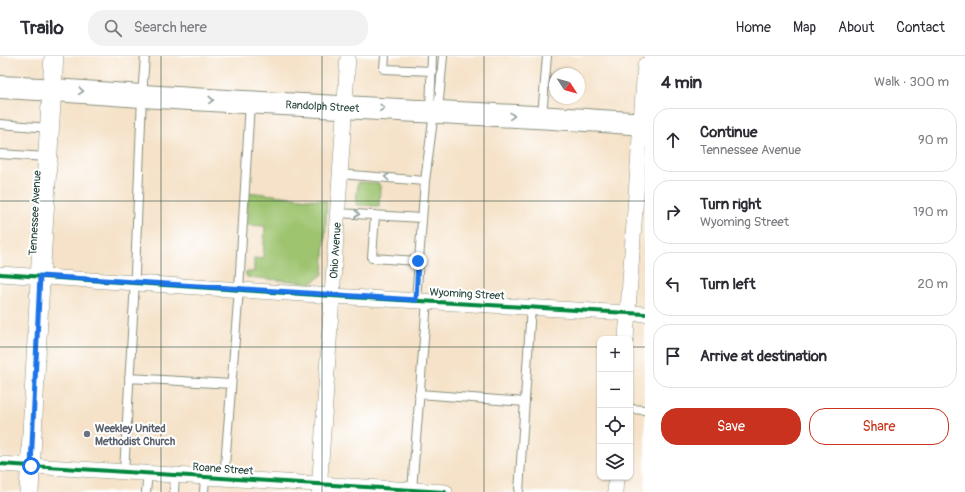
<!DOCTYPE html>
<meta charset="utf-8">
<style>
body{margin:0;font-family:Pangolin,sans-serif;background:#f2f2f3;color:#2b2b33}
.controls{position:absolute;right:12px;bottom:12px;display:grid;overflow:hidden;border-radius:8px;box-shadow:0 1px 3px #0004}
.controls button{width:36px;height:36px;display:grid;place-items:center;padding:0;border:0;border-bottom:1px solid #e1e1e2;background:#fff;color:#2b2b33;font:20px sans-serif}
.compass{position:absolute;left:549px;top:12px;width:36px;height:36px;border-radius:50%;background:#fff;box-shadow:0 1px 3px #0004;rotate:126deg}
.stop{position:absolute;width:12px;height:12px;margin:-9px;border:3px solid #1a73e8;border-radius:50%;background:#fff}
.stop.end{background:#1a73e8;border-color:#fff;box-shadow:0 1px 4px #0008}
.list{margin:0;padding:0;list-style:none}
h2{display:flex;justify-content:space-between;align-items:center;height:52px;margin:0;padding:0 16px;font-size:17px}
h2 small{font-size:13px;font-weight:400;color:#7c7c81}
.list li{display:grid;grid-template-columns:26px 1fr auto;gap:12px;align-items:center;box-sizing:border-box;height:64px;margin:0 8px 8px;padding:0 8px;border:1px solid #e1e1e2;border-radius:16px}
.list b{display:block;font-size:15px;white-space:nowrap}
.list p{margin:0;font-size:13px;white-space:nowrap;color:#7c7c81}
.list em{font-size:13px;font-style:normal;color:#7c7c81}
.actions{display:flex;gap:8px;padding:12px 16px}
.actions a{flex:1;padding:9px 0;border:1px solid #c8321e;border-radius:16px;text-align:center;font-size:14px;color:#c8321e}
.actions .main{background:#c8321e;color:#fff}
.icon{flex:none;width:22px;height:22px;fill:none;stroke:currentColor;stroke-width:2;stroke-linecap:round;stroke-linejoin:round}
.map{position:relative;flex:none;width:645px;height:436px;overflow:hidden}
header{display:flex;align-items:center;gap:24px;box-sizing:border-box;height:56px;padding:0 20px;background:#fff;border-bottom:1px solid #e1e1e2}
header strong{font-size:19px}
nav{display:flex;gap:22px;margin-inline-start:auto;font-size:14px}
.search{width:280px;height:36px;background:#f2f2f3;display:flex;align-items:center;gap:10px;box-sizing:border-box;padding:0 14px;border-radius:16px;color:#7c7c81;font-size:15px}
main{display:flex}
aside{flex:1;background:#fff}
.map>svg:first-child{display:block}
</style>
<header>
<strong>Trailo</strong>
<div class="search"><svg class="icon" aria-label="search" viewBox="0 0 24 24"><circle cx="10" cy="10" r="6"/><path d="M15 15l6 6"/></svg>Search here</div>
<nav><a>Home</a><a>Map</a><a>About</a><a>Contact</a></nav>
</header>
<main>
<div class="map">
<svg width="645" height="436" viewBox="0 0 645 436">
<rect width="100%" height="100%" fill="#fff"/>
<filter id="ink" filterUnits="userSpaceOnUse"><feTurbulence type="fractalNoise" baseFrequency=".025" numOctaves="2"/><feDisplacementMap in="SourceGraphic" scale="8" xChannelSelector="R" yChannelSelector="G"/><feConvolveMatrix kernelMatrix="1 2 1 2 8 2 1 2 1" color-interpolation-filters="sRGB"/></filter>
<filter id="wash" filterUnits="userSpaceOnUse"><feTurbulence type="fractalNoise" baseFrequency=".012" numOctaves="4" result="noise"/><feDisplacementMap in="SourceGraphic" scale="16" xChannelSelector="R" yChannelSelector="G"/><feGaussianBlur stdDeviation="0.9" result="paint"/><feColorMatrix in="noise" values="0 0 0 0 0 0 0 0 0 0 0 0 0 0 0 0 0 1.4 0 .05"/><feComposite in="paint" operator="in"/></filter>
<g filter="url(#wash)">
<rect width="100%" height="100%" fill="#f5e2c8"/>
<path fill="#9ec46f" stroke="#5e8052" d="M358,126L378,127L380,130L379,150L356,149Z
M247,136L327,145L323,218L312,227L247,221L245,216H254V202L263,203L265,170L247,169Z"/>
</g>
<g filter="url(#ink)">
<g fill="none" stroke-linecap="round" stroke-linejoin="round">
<g stroke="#8a907e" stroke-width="10">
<path id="service" d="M385,0L384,13L432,15
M430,55L432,0
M438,55L443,0
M542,61L547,0
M0,68L49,72
M0,98L47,101
M340,118L425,125
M338,157L422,162
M375,159L372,202L418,205
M416,244L425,125L434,56
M129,322L231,328
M419,338L525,346
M630,353L645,354
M124,416L134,243L142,40L145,0
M224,422L239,233L250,46
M412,434L427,245
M146,436L148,417
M174,436L175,419
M204,436L205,421
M519,436L531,251"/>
</g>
<g stroke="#8a907e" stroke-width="16">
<g id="minor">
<path d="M0,218L333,240L645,258"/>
<path d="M626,283L645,9"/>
<path d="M0,408L445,436"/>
<path id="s1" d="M319,436L348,0"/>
<path d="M615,436L616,421"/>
</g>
</g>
<g stroke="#8a907e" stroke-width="20">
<path id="tertiary" d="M29,436L41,206L54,0"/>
</g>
<g stroke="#8a907e" stroke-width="24">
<g id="secondary">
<path id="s2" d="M0,31C48,33 95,37 143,40C310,51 478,56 645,68"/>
</g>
</g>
<use href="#service" stroke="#fff" stroke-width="8"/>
<use href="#minor" stroke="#fff" stroke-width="15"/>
<use href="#tertiary" stroke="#fff" stroke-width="19"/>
<use href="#secondary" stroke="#fff" stroke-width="22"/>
<g stroke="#fff" stroke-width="6">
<path id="cycleway" d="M0,218L333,240L645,258
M0,408L445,436"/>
</g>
<use href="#cycleway" stroke="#00873e" stroke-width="4"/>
</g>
<defs><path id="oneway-chevron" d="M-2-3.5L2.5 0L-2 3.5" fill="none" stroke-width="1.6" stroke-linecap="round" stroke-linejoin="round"/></defs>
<g stroke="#8f9e9a">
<use href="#oneway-chevron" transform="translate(81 35) rotate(5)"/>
<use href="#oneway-chevron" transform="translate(211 44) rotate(3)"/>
<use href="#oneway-chevron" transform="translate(382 52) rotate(4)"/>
<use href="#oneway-chevron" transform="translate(512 60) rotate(3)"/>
<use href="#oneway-chevron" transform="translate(387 121) rotate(-175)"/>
<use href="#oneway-chevron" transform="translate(357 158) rotate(5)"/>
</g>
</g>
<g fill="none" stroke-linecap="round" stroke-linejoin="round" filter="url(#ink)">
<path stroke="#1a73e8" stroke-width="5" d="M31,410L40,220L416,244L418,205"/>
</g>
<path fill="none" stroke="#1f3d34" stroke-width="1" stroke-opacity="0.55" d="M161,0V436M322,0V436M484,0V436M0,145H645M0,291H600M630,291H645"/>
<circle fill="#6b7280" stroke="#fff" stroke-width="1.5" cx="87" cy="378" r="4"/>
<g text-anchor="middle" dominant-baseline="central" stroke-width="4" stroke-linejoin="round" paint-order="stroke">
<g font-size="11" fill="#1f3d34" stroke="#fff">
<text stroke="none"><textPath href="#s2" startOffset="323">Randolph Street</textPath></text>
<text transform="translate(35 157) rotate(-87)">Tennessee Avenue</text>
<text stroke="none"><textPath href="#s1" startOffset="242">Ohio Avenue</textPath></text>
<text transform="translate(467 238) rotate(3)">Wyoming Street</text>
<text transform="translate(223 413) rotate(4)">Roane Street</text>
</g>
<g font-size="11" font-weight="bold" fill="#5b616d" stroke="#fff" text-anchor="start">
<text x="95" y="372">Weekley United<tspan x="95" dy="13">Methodist Church</tspan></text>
</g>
</g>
</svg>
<div class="controls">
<button>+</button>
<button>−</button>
<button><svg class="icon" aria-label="locate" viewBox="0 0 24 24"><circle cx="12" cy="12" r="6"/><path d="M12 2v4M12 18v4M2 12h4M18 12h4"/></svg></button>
<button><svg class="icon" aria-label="layers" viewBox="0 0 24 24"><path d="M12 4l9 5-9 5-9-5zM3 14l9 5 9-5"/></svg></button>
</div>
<svg class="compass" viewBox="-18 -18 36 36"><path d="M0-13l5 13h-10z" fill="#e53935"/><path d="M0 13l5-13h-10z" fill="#7c7c81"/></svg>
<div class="stop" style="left:31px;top:410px"></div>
<div class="stop end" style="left:418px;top:205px"></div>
</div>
<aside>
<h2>4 min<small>Walk · 300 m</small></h2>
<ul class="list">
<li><svg class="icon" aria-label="ahead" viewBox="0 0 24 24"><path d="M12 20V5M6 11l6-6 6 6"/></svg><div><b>Continue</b><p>Tennessee Avenue</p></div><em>90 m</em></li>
<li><svg class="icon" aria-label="right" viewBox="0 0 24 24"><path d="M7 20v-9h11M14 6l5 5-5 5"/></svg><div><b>Turn right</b><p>Wyoming Street</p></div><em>190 m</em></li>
<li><svg class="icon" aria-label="left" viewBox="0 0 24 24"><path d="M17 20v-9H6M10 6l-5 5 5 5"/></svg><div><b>Turn left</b></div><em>20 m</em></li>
<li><svg class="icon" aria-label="arrive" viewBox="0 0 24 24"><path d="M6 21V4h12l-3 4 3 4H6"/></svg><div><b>Arrive at destination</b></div></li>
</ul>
<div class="actions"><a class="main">Save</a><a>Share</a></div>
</aside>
</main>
